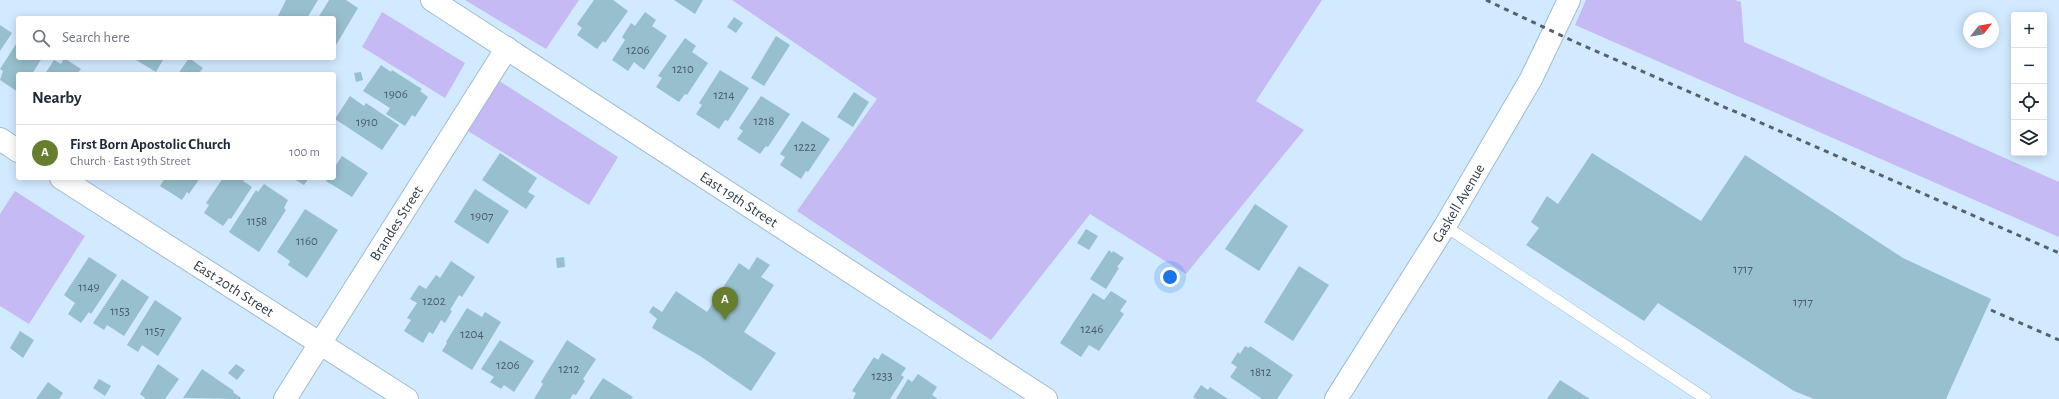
<!DOCTYPE html>
<meta charset="utf-8">
<style>
body{margin:0;font-family:"Alegreya Sans",sans-serif;background:#f6f6f7;color:#1f2937}
.controls{position:absolute;right:12px;top:12px;display:grid;overflow:hidden;border-radius:4px;box-shadow:0 2px 10px #0003}
.controls button{width:36px;height:36px;display:grid;place-items:center;padding:0;border:0;border-bottom:1px solid #e0e1e3;background:#fff;color:#1f2937;font:20px sans-serif}
.compass{position:absolute;left:1963px;top:12px;width:36px;height:36px;border-radius:50%;background:#fff;box-shadow:0 2px 10px #0003;rotate:59deg}
.you{position:absolute;left:1170px;top:277px;width:14px;height:14px;margin:-10px;border:3px solid #fff;border-radius:50%;background:#1a73e8;box-shadow:0 0 0 6px #1a73e833}
.badge{display:grid;place-items:center;width:26px;height:26px;border-radius:50%;background:#687e2f;color:#fff;font-size:13px;font-weight:700}
.pin{position:absolute;translate:-50% -33px;filter:drop-shadow(0 1px 2px #0008)}
.pin::after{content:'';position:absolute;top:21px;width:14px;height:12px;background:inherit;clip-path:polygon(0 0,100% 0,50% 100%)}
.list{margin:0;padding:0;list-style:none}
h2{display:flex;justify-content:space-between;align-items:center;height:52px;margin:0;padding:0 16px;font-size:17px}
h2 small{font-size:13px;font-weight:400;color:#747a83}
.list li{display:grid;grid-template-columns:26px 1fr auto;gap:12px;align-items:center;box-sizing:border-box;height:56px;padding:0 16px;border-top:1px solid #e0e1e3}
.list b{display:block;font-size:15px;white-space:nowrap}
.list p{margin:0;font-size:13px;white-space:nowrap;color:#747a83}
.list em{font-size:13px;font-style:normal;color:#747a83}
.icon{flex:none;width:22px;height:22px;fill:none;stroke:currentColor;stroke-width:2;stroke-linecap:round;stroke-linejoin:round}
.map{position:relative;flex:none;width:2059px;height:399px;overflow:hidden}
.search{position:absolute;background:#fff;box-shadow:0 2px 10px #0003;left:16px;top:16px;width:320px;height:44px;display:flex;align-items:center;gap:10px;box-sizing:border-box;padding:0 14px;border-radius:4px;color:#747a83;font-size:15px}
.panel{position:absolute;background:#fff;box-shadow:0 2px 10px #0003;left:16px;top:72px;width:320px;height:108px;border-radius:4px}
.map>svg:first-child{display:block}
</style>
<div class="map">
<svg width="2059" height="399" viewBox="0 0 2059 399">
<rect width="100%" height="100%" fill="#d2eaff"/>
<path fill="#c5baf3" d="M465,0H579L546,49Z
M732,0H1322L1256,101L1304,130L1186,274L1090,214L991,340L797,211L877,99Z
M1586,0H1735L1741,2L1744,42L2059,182V237L1575,25Z
M382,12L465,63L445,98L362,47Z
M498,80L618,157L589,205L468,131Z
M15,191L85,236L29,324L0,306V214Z"/>
<path fill="#97bfcd" d="M286,0H318L307,18H277Z
M329,0H346L358,8L336,45L334,44V18H318Z
M594,0H613L628,11L605,43L603,41L597,49L577,35L582,28L577,24Z
M674,0H703L695,14Z
M645,12L656,20L652,26L667,36L644,70L634,62L628,71L612,60L625,40L622,37L631,23L635,26Z
M734,17L743,23L736,33L727,27Z
M0,25L12,33L0,51Z
M776,36L790,45L764,86L751,78Z
M685,38L696,46L692,52L708,63L687,95L685,94L679,102L656,87L662,78L658,76Z
M18,41V58H42L32,74H18V92L0,80L3,71L0,69Z
M64,58L81,69L77,74H45L54,60L61,64Z
M137,58H164L156,72L136,60Z
M189,58L203,68L198,74H178Z
M381,65L391,72L392,70L422,89L420,91L428,97L415,117L412,115L405,126L386,114L390,108L363,91Z
M720,70L749,88L728,121L725,120L719,129L696,114L702,105L699,103Z
M361,72L363,80L356,82L354,73Z
M854,92L869,102L853,127L837,117Z
M350,96L364,106L366,103L399,125L382,150L335,119Z
M761,96L790,114L768,147L766,146L760,154L737,139L743,131L739,128Z
M802,121L830,139L808,172L806,171L801,179L780,165L785,157L780,154Z
M500,153L537,178L528,192L535,196L526,209L482,180Z
M1592,153L1701,221L1745,155L1903,258L1991,299L1946,399H1814L1794,391L1658,303L1644,321L1526,245L1539,228L1531,222L1547,196L1558,204Z
M342,156L368,173L352,197L326,181L328,178H334V168Z
M165,178H200L189,194L187,192L182,200L160,186Z
M223,178H245L243,181L252,187L231,219L229,218L223,226L204,213L209,205L206,203Z
M292,178H309L304,185Z
M264,184L288,200L284,208L286,210L259,252L229,232L256,190L258,192Z
M475,189L509,211L488,244L454,222Z
M1255,204L1288,226L1259,271L1225,249Z
M305,209L338,230L307,278L288,265L290,261L277,252Z
M1086,229L1098,236L1089,250L1077,243Z
M1109,250L1112,253L1113,251L1124,258L1117,267L1119,268L1106,289L1090,279Z
M89,257L117,275L91,314L89,312L81,323L68,314L75,303L64,295Z
M564,257L565,267L557,268L556,258Z
M757,257L770,265L761,277L774,285L744,332L776,353L751,391L700,356L652,328L657,319L649,312L653,306L662,312L676,291L707,312L739,263L749,270Z
M451,261L475,277L462,297L459,295L450,310L452,311L445,323L441,320L433,334L429,332L423,343L404,331L411,320L407,318L417,303L410,299L419,285L426,289L436,275L440,278Z
M1299,266L1329,285L1293,341L1264,322Z
M122,279L149,297L124,336L107,325L104,330L93,323Z
M1111,291L1127,301L1120,311L1124,314L1099,351L1089,345L1081,357L1060,343L1093,293L1104,300Z
M155,300L182,318L158,356L142,345L138,352L127,345Z
M467,308L482,317L485,312L501,322L472,370L442,351L447,343L446,342Z
M20,331L34,340L23,358L10,348Z
M500,340L534,361L514,392L504,385L501,389L490,382L494,377L481,369Z
M567,340L596,359L583,379L585,381L576,395L573,394L570,399H534L543,384L541,382Z
M1245,346L1249,348L1250,346L1293,375L1277,399H1262L1230,377L1237,367L1231,363L1238,352L1240,354Z
M882,353L906,368L901,375L904,377L890,399H853L856,393L852,391L874,357L878,360Z
M158,364L179,379L165,399H146L140,394Z
M236,364L245,370L237,380L228,373Z
M202,369L234,391L233,392L241,398L240,399L183,398Z
M918,374L937,387L932,395L938,399H896L908,379L912,382Z
M603,378L633,397L631,399H589Z
M99,379L111,386L105,396L93,388Z
M1560,380L1590,399H1547Z
M48,382L63,393L59,399H36Z
M1201,385L1208,390L1210,387L1228,399H1196L1193,397Z"/>
<g fill="none" stroke-linecap="round" stroke-linejoin="round">
<g stroke="#9fbcd5" stroke-width="12">
<path id="service" d="M1445,226L1706,399"/>
</g>
<g stroke="#9fbcd5" stroke-width="24">
<g id="minor">
<path id="s1" d="M432,0L1046,399"/>
<path d="M0,139L18,151"/>
<path id="s2" d="M61,178L407,399"/>
<path id="s3" d="M285,399L507,48"/>
<path id="s4" d="M1336,399L1445,226L1531,79L1569,0"/>
</g>
</g>
<use href="#service" stroke="#fff" stroke-width="11"/>
<use href="#minor" stroke="#fff" stroke-width="22"/>
<path stroke="#54626f" stroke-width="3" stroke-dasharray="5 5" stroke-linecap="butt" d="M1486,0L1573,41L2059,253
M1991,310L2059,340"/>
</g>
<g text-anchor="middle" dominant-baseline="central" stroke-width="3" stroke-linejoin="round" paint-order="stroke">
<g font-size="13" fill="#4b5e69">
<text x="638" y="50">1206</text>
<text x="683" y="69">1210</text>
<text x="396" y="94">1906</text>
<text x="724" y="95">1214</text>
<text x="764" y="121">1218</text>
<text x="367" y="122">1910</text>
<text x="805" y="147">1222</text>
<text x="482" y="216">1907</text>
<text x="257" y="221">1158</text>
<text x="307" y="241">1160</text>
<text x="1743" y="269">1717</text>
<text x="89" y="287">1149</text>
<text x="434" y="301">1202</text>
<text x="1803" y="302">1717</text>
<text x="120" y="311">1153</text>
<text x="1092" y="329">1246</text>
<text x="155" y="331">1157</text>
<text x="472" y="334">1204</text>
<text x="508" y="365">1206</text>
<text x="569" y="369">1212</text>
<text x="1261" y="372">1812</text>
<text x="882" y="376">1233</text>
</g>
<g font-size="15" fill="#323e48" stroke="#d2eaff">
<text stroke="none"><textPath href="#s1" startOffset="366">East 19th Street</textPath></text>
<text stroke="none"><textPath href="#s4" startOffset="231">Gaskell Avenue</textPath></text>
<text stroke="none"><textPath href="#s3" startOffset="208">Brandes Street</textPath></text>
<text stroke="none"><textPath href="#s2" startOffset="205">East 20th Street</textPath></text>
</g>
</g>
</svg>
<div class="controls">
<button>+</button>
<button>−</button>
<button><svg class="icon" aria-label="locate" viewBox="0 0 24 24"><circle cx="12" cy="12" r="6"/><path d="M12 2v4M12 18v4M2 12h4M18 12h4"/></svg></button>
<button><svg class="icon" aria-label="layers" viewBox="0 0 24 24"><path d="M12 4l9 5-9 5-9-5zM3 14l9 5 9-5"/></svg></button>
</div>
<svg class="compass" viewBox="-18 -18 36 36"><path d="M0-13l5 13h-10z" fill="#e53935"/><path d="M0 13l5-13h-10z" fill="#747a83"/></svg>
<div class="you"></div>
<div class="pin badge" style="left:725px;top:320px">A</div>
<div class="search"><svg class="icon" aria-label="search" viewBox="0 0 24 24"><circle cx="10" cy="10" r="6"/><path d="M15 15l6 6"/></svg>Search here</div>
<section class="panel">
<h2>Nearby<small></small></h2>
<ul class="list">
<li><span class="badge">A</span><div><b>First Born Apostolic Church</b><p>Church · East 19th Street</p></div><em>100 m</em></li>
</ul>
</section>
</div>
